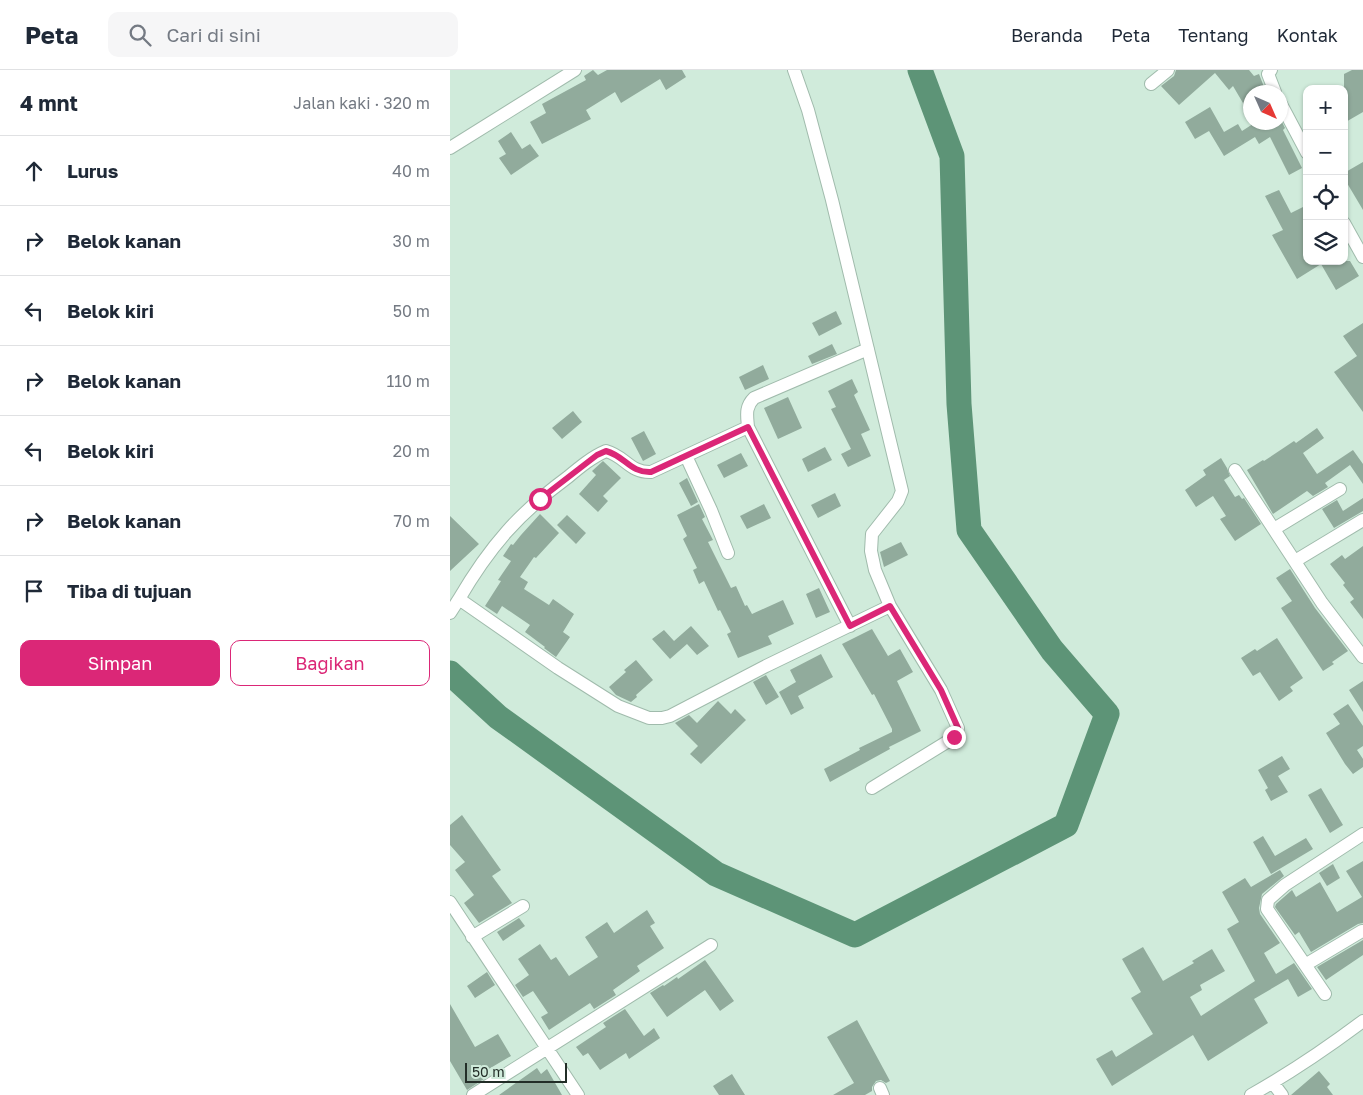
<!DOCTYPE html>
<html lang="id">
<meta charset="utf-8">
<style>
body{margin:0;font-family:"Golos Text",sans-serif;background:#f6f6f7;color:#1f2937}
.controls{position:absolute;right:15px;top:15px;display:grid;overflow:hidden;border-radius:10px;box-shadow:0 1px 4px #0004}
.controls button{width:45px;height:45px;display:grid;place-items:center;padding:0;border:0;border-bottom:1px solid #e0e1e3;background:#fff;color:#1f2937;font:25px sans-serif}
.compass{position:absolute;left:793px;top:15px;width:45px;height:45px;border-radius:50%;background:#fff;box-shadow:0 1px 4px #0004;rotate:135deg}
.scale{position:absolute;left:15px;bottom:12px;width:102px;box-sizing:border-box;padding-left:5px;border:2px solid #222d27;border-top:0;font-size:14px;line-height:18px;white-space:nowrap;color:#222d27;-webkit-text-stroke:4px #d0ebdb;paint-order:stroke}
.stop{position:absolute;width:15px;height:15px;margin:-11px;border:4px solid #db2777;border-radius:50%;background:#fff}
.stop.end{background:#db2777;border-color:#fff;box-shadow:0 1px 5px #0008}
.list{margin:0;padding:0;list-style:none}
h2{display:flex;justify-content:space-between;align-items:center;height:65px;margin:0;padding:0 20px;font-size:21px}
h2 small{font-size:16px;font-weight:400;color:#747a83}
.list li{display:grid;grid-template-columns:32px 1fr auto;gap:15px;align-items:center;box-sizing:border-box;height:70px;padding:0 20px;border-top:1px solid #e0e1e3}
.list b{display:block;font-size:19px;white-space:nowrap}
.list em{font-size:16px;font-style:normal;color:#747a83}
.actions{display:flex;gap:10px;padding:15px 20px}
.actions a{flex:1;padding:11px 0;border:1px solid #db2777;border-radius:10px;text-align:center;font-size:18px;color:#db2777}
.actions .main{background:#db2777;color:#fff}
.icon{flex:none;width:28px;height:28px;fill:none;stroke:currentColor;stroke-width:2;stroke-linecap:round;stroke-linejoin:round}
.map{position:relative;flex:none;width:913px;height:1025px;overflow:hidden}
header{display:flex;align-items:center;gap:30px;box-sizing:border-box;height:70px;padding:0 25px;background:#fff;border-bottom:1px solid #e0e1e3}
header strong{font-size:24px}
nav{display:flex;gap:28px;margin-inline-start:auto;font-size:18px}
.search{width:350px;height:45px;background:#f6f6f7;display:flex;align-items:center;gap:12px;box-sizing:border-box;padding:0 18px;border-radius:10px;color:#747a83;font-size:19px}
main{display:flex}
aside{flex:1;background:#fff}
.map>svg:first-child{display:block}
</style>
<header>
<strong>Peta</strong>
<div class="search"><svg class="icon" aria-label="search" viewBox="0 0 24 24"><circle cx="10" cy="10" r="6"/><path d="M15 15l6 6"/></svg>Cari di sini</div>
<nav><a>Beranda</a><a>Peta</a><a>Tentang</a><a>Kontak</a></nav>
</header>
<main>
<aside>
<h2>4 mnt<small>Jalan kaki · 320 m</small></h2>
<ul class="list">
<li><svg class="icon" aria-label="ahead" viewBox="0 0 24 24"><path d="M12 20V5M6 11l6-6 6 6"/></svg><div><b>Lurus</b></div><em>40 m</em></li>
<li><svg class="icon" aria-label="right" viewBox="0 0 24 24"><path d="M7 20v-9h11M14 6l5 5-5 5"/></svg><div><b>Belok kanan</b></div><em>30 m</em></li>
<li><svg class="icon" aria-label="left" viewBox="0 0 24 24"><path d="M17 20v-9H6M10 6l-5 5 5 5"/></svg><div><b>Belok kiri</b></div><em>50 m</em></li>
<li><svg class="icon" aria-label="right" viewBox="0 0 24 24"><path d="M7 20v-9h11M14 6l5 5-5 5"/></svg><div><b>Belok kanan</b></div><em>110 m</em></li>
<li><svg class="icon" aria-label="left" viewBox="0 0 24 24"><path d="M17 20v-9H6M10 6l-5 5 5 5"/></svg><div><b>Belok kiri</b></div><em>20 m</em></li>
<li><svg class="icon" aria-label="right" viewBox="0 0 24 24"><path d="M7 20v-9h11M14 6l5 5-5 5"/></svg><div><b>Belok kanan</b></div><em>70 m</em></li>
<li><svg class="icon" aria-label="arrive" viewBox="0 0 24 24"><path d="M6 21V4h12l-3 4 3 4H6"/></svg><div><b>Tiba di tujuan</b></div></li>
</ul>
<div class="actions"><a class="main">Simpan</a><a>Bagikan</a></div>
</aside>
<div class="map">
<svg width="913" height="1025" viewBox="0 0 913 1025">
<rect width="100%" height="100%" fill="#d0ebdb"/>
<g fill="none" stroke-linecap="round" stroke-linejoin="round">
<path stroke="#5d9477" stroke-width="25" d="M0,603L48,647L266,804L405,865L616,755L657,644L602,580L519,460L509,334L502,86L470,0"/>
</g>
<path fill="#91ab9c" d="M143,0L148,5L157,0H232L236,7L216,20L210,9L171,33L165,22L136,40L141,49L92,74L80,52L96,43L92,34L136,10L134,6Z
M726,0H799L804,6L809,4L816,22H800V45L783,16L779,20L765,3L729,35L711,16L724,6Z
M902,0H913V42L894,53V4Z
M760,37L774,62L788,54L792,61L806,52H832L835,58L833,60L852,98L839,105L820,67L809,74L805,67L774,86L759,61L745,69L735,52Z
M61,62L72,79L80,74L89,86L61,105L49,88L56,84L48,71Z
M913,92V140L894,108V103Z
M829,120L841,143L857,135V191H900L909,206L886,220L871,194L847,209L822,165L833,160L815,126Z
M386,241L392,254L369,266L362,253Z
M913,253V342L884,302L907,286L893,266Z
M382,274L387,284L362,294L358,286Z
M313,295L319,309L295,320L289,307Z
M402,309L408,322L404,325L420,360L411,364L421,386L398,397L391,384L401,379L381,339L386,337L378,321Z
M338,327L352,358L328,369L314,338Z
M123,341L132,352L112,369L102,358Z
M867,358L874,368L853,383L867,404L903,380L913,394V414L900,395L875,413L878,417L863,426L857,421L823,444L797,400L813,390L814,391L844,371L846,373Z
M194,361L206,384L193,391L181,368Z
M375,377L382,390L358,402L352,389Z
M291,383L298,396L274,408L267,395Z
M771,388L777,398L780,406L774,410L785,427L789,425L792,429L794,428L811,454L785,471L770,449L776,446L763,426L746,437L735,420L756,405L753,400Z
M153,391L171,408L153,426L158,431L148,442L129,424L146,405L142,401Z
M237,408L248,432L241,436L229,413Z
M385,423L391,436L368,448L361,435Z
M913,428V441L884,458L872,439L887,430L893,441Z
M249,434L255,447L252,449L263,470L258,472L281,518L286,516L295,536L297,535L302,544L333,530L344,554L318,566L322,574L288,588L277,564L281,562L270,540L268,541L254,511L249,514L243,500L247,498L233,469L237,466L227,445Z
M314,434L321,448L297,459L290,446Z
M90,444L109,463L86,488L84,487L70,507L78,512L74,519L99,535L103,529L124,544L113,562L120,567L106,587L94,578L95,577L75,562L80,555L52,536L47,544L35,536L51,511L48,510L61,491L53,486L61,474L63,475L71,465Z
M117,445L136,463L126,474L107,455Z
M0,446L29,474L0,501Z
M451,472L458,485L434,497L430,482Z
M913,476V549L900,532L904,529L893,515L895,513L880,494L892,485L895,489Z
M840,499L865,538L898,581L882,592L884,594L873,601L831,538L842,531L826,508Z
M369,518L380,542L366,548L356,524Z
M241,556L259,576L247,585L237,574L220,589L202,569L214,560L224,571Z
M422,559L438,586L450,579L463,602L447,611L471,661L439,677L440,679L380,712L374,699L410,680L409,678L442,662V659L424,624L422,625L392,574Z
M827,568L853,608L840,617L843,621L829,631L810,602L803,606L791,588L805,579L807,581Z
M371,584L383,607L348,626L354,638L341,645L329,622L346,612L340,600Z
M186,590L203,610L186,625L187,627L181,632L166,625L159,617L176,602L174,600Z
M316,605L329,627L316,635L303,612Z
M913,611V642L899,620Z
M268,631L281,644L285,639L296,650L251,694L240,684L248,676L225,653L239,645L247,653Z
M898,634L913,656V676L907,680L913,689V697L903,704L895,694L876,663L890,654L883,644Z
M832,686L840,699L828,706L838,722L821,731L815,720L818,718L808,700Z
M871,718L893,755L880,763L858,725Z
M12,745L51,800L42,806L62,833L29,853L14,833L24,825L5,800L15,792L0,775V755Z
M813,766L825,786L856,768L863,779L821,804L803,772Z
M913,791V853L908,854L861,882L849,862L845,865L825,837L826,834L842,820L846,827L870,812L887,842L912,827L896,801Z
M883,794L890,808L877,816L869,803Z
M830,800L834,806L812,824L809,838L810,844L830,873L814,883L826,904L844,893L862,919L848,927L838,909L804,929L818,953L758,991L743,965L662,1016L646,989L662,980L666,987L703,964L681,928L691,922L672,889L693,877L713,911L744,893L742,891L762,879L775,901L750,915L752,920L740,927L751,946L805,911L777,859L789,852L772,822L795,808L801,817Z
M197,840L205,853L200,856L214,878L187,896L190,901L163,920L166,925L144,939L140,933L99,960L91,947L98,943L83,921L73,927L65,915L79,905L68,889L90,874L101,890L106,887L119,906L148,887L135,867L157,852L164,863Z
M69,848L75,856L53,871L47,862Z
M913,870V885L876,910L867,897Z
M255,890L284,931L270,941L255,920L217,947L200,923L213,915L214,916L227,907L228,909Z
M37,902L45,915L25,928L17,916Z
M0,934L25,977L48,964L61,986L37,1000L40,1005L17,1020L0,991Z
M175,939L194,966L204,958L210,968L179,989L176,983L150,1000L138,983L133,986L126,977L156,957L153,953Z
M407,950L440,1011L436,1013L431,1010L426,1011L422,1017V1021L415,1025H383L404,1013L377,967Z
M87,998L91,1004L97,999L112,1025H49Z
M869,1001L880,1014L877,1017L883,1025H841Z
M282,1004L295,1025H269L263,1016Z"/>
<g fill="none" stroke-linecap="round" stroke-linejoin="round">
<g stroke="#a0bbac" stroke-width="14">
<path id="minor" d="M344,0L358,40L382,130L452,421L448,431L422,464L421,481L425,500L440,536L491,620L508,658L505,667L422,718
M821,0L818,4L825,22
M701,14L718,0
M831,34L857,83
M0,78L125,0
M894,153L913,187
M298,357C297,345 295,337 304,328L418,279
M236,386L261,440L278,483
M785,400L872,533L913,587
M824,459L890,419
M845,491L913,450
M9,529C40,476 69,443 118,407C130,397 142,387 156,381C175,386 180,403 201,402L298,357L400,556
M0,543L9,529L108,598L168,636L199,648H212L220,646L316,596L440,536
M0,832L128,1025
M22,867L73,836
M855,895L912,861
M875,924L817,839L818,830L835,815L913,764
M823,1013L832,1025
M430,1018L433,1025
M23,1025L261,875
M801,1025C840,1003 877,978 913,951"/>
</g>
<use href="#minor" stroke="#fff" stroke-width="12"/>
</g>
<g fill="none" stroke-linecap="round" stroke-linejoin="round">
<path stroke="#db2777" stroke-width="6" d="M90,429L147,385L156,381C175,386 180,403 201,402L298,357L400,556L440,536L491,620L508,658L504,667"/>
</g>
</svg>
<div class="controls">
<button>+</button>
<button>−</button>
<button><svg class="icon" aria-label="locate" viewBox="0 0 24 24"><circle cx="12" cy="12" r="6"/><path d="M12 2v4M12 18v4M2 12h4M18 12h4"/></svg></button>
<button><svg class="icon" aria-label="layers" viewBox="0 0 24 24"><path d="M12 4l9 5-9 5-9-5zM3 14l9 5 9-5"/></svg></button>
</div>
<svg class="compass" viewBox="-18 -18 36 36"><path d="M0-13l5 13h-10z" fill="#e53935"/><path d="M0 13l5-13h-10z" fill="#747a83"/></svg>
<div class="scale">50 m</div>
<div class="stop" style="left:90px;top:429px"></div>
<div class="stop end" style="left:504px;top:667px"></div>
</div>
</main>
